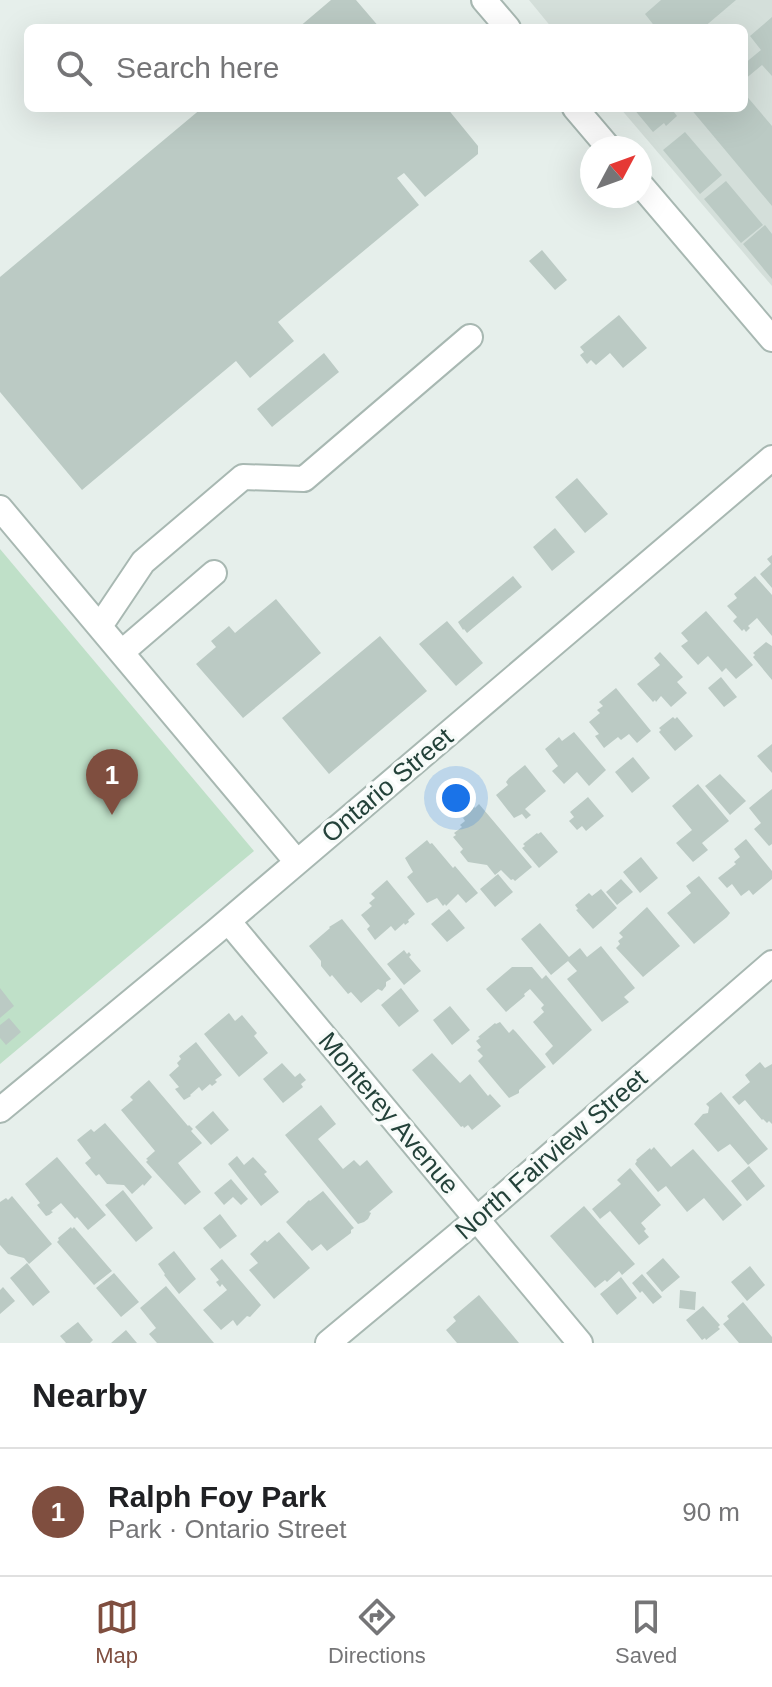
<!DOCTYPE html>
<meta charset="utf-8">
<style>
body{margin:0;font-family:Helvetica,sans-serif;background:#f2f2f2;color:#202124}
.compass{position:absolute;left:580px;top:136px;width:72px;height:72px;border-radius:50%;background:#fff;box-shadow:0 8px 32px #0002;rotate:49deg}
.you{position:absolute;left:456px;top:798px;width:28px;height:28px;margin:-20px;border:6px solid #fff;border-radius:50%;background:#1a73e8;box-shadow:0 0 0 12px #1a73e833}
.badge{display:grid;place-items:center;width:52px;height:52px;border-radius:50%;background:#7f4e3f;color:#fff;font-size:26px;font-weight:700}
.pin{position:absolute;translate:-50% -66px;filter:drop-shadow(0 2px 4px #0008)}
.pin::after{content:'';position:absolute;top:42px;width:28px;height:24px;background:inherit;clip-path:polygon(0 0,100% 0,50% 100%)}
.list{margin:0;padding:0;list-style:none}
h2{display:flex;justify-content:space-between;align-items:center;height:104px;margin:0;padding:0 32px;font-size:34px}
h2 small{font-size:26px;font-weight:400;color:#757577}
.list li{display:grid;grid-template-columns:52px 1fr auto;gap:24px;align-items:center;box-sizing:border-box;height:128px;padding:0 32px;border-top:2px solid #e0e0e0}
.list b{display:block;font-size:30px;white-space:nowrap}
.list p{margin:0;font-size:26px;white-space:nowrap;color:#757577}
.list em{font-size:26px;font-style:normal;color:#757577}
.icon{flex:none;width:44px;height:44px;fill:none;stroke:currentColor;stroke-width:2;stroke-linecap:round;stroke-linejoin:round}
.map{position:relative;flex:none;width:772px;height:1343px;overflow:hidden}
.search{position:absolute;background:#fff;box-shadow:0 8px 32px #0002;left:24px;right:24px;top:24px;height:88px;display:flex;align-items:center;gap:20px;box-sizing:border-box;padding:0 28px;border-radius:12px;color:#757577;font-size:30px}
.sheet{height:232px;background:#fff}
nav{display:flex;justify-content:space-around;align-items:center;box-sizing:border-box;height:112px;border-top:2px solid #e0e0e0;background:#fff;font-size:22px;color:#757577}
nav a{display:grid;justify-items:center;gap:4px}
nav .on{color:#7f4e3f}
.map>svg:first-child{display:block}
</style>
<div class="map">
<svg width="772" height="1343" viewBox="0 0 772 1343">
<rect width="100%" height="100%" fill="#e6efeb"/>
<path fill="#d4dfda" d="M529,0H772V286L620,108H744V28H552Z"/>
<path fill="#bfe0c8" d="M0,549L254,851L0,1064Z"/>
<path fill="#bbcac4" d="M331,0H356L380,28H298Z
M661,0H736L703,28H656L645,14Z
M772,17V76L762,65L744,80V64L761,50L750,36Z
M744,93L772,126V206L690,108H744Z
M202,108H447L478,146V154L425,197L404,173L397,178L419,205L278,322L294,341L250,378L236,361L82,490L0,392V277Z
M633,108H671L677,116L666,126L664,123L653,132Z
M685,132L722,175L700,194L663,150Z
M726,181L763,225L741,243L704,199Z
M765,225L772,234V279L743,244Z
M542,250L567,280L555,290L529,261Z
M619,315L647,348L623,368L610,353L596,365L591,360L587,364L580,355L584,352L580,347Z
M324,353L339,372L272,427L257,409Z
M577,478L608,514L585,533L555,497Z
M555,528L575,552L552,571L533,547Z
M772,555V588L760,574L771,564L767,559Z
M513,576L522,587L467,633L464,629L463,630L458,622Z
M755,576L772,595V636L757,618L748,626L750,628L746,632L744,629L742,631L733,621L737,617L727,606L737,598L734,594Z
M276,599L321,653L243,718L196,664L216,647L211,641L229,626L235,633Z
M706,611L753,665L736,679L726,668L722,672L708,656L698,665L681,646L688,641L681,633Z
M447,621L483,663L456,686L419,644Z
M380,636L427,691L329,774L282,718Z
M766,642L772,646V680L753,657L755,655L753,653Z
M660,652L683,677L677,682L687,693L671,707L661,696L656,702L655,700L653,702L637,684L660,665L654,658Z
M721,677L737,697L724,707L708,688Z
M616,688L651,731L637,743L629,734L621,740L618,737L604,748L595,736L599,734L589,722L600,713L597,710L603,706L599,702Z
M673,717L675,719L677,717L693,736L675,751L659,732L661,730L659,728Z
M574,732L606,770L589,786L577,772L564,784L552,771L558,766L545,749L559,737L562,741Z
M772,744V773L757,756Z
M633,757L650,778L632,793L615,772Z
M525,765L546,791L525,809L531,815L526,819L522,814L514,818L496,795L508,785L506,782L509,778Z
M720,774L746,801L730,815L705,786Z
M698,784L729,821L702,843L708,850L693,862L676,843L692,830L672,806Z
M772,789V844L769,846L754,829L761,823L749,808Z
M588,797L604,816L586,831L582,826L577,830L569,821L574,817L570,812Z
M479,804L532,867L515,881L513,879L511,880L501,870L495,875L487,865L468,862L460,852L463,849L453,837L456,835L454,833L462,827L460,825L465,821L463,818L468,814L465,811L473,805L475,808Z
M541,832L558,852L539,868L522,848L525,846L523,844L537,833L538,834Z
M746,839L772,871V879L753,895L749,890L741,896L732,884L727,888L718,878L736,864L734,862L740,857L734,849Z
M427,840L430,844L432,843L453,868L455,866L478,893L466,903L458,894L446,906L445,904L443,906L437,898L427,903L407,877L413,872L405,858Z
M641,857L658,878L640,893L623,872Z
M498,874L513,892L495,907L480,889Z
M699,876L730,913L727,917L694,944L667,913L691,893L686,886Z
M621,879L633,892L617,905L606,892Z
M387,880L415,914L408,920L409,922L405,925L404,923L395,931L391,926L375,940L367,929L370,926L361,915L372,906L369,903L375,898L371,894Z
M601,889L617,908L593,929L576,910L578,909L575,905L589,893L592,896Z
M647,907L680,946L643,977L616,948L620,944L618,941L623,937L619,933Z
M449,909L465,928L447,942L431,924Z
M342,919L391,979L386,982V986L382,991L378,989L361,1003L351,992L348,994L332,975L330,977L321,966V961L309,946L330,928L329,927Z
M540,923L569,957L580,948L587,957L601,946L635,988L624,997L629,1002L602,1022L567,979L577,971L568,961L551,975L521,939Z
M404,950L407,954L409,952L411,955L409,957L421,971L404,985L387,964Z
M512,967H532L542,979L546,975L592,1030L553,1065L545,1054L553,1046L533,1022L544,1012L541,1008L544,1005L530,989L524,994L525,996L506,1012L486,989Z
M0,988L14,1006L0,1018Z
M401,988L419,1011L399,1027L381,1005Z
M450,1006L470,1030L452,1045L433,1020Z
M229,1013L235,1021L242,1015L257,1033L254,1036L268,1053L239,1077L204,1034Z
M9,1018L21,1032L6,1045L0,1038V1025Z
M500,1022L509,1033L513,1029L516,1032L546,1067L519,1090V1093L509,1098L478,1061L483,1056L477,1050L481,1047L476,1041L480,1038L478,1037L495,1023L496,1024Z
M196,1042L222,1075L215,1080L217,1082L212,1086L210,1084L202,1091L199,1087L190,1095L191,1096L184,1100L175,1089L179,1087L169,1075L179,1066L177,1063L181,1059L179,1056Z
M432,1053L460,1083L470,1074L488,1096L490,1094L501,1106L472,1130L468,1125L464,1128L463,1126L461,1127L412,1070Z
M760,1062L765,1068L772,1064V1124L769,1121L767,1123L763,1119L762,1120L745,1100L739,1105L732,1097L750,1082L745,1075Z
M282,1063L295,1077L300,1073L306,1080L301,1084L303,1087L283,1103L263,1079Z
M149,1080L188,1126L189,1125L193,1129L191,1131L202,1143L178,1163L201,1192L185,1205L146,1162L148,1160L146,1159L155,1151L121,1110L133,1100L130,1097L134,1093Z
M721,1092L768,1149L748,1165L730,1144L718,1152L694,1124L703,1114L708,1113L709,1107L706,1104Z
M321,1105L336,1124L318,1139L343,1169L354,1160L360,1166L367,1160L393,1192L369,1212L371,1213L368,1219L364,1222L358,1224L285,1135Z
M213,1111L229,1130L211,1145L195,1127Z
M105,1123L152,1177L144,1186L143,1184L132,1194L124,1185L107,1184L99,1174L96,1176L85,1163L91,1158L77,1140L91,1129L94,1132Z
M654,1147L671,1167L693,1149L742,1205L723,1221L704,1198L687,1212L666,1186L658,1192L635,1164L637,1161L636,1160L650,1148L651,1150Z
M237,1156L244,1165L253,1157L267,1172L264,1174L279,1192L261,1206L228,1164Z
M57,1157L106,1215L88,1230L77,1217L75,1219L61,1203L51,1211L53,1212L49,1215L46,1216L37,1205L40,1203L25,1184Z
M749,1166L765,1186L747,1201L731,1181Z
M630,1168L661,1205L641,1223L646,1229L644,1231L649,1237L639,1245L610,1211L600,1219L592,1209L621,1184L617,1180Z
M231,1179L248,1199L241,1205L233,1197L224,1205L214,1193Z
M123,1190L153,1228L136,1242L105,1205Z
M323,1191L354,1228L351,1230V1233L327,1251L321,1244L312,1251L286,1222L309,1200L310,1201Z
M12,1196L52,1244L29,1264L24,1258L8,1254L0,1245V1202L6,1198L8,1200Z
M584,1206L635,1264L622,1275L619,1271L607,1282L605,1280L595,1288L550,1236Z
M220,1214L237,1236L220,1249L203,1228Z
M71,1227L72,1229L74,1227L112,1271L94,1285L57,1242L59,1240L58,1238Z
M279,1232L310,1268L274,1299L249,1270L258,1263L250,1254L265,1240L267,1242Z
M174,1251L196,1279L179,1294L164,1275L165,1274L158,1264Z
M663,1258L680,1277L662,1292L646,1273Z
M222,1259L261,1305L250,1317L247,1316L237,1326L233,1320L221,1330L203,1310L227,1290L222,1284L220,1287L216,1282L219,1280L210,1269Z
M27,1263L50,1292L33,1306L10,1278Z
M750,1266L765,1285L747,1301L731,1282Z
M114,1273L139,1302L121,1317L96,1288Z
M642,1274L662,1297L653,1304L642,1291L640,1293L632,1283Z
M621,1277L637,1298L617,1315L600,1294Z
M166,1286L214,1343H157L149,1334L156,1328L140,1308Z
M3,1287L15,1301L0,1314V1290Z
M680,1290L696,1292L695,1310L679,1308Z
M479,1295L519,1343H457L446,1330L456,1321L453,1317Z
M743,1302L772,1337V1343H739L723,1324L729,1319L727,1316Z
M703,1306L720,1325L718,1327L720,1329L706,1340L705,1338L702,1340L686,1320Z
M78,1322L93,1340L90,1343H66L60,1336Z
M126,1330L137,1343H111Z"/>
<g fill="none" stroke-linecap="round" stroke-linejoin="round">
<g stroke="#a8b8b2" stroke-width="28">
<path id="minor" d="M484,0L508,28
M575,108L609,148
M640,184L772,339
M0,508L297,862
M100,626L143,562L243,477L304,479L470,337
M122,652L214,573
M228,921L580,1343
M0,1110L214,933L772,458
M328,1343L477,1219L772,963"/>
</g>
<use href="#minor" stroke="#fff" stroke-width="24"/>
</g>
<g text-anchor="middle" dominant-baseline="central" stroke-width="7" stroke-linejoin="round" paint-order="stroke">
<g font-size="26" fill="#24423a" stroke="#f7fbf9">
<text transform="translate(387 785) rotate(-40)">Ontario Street</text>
<text transform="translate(389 1113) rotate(50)">Monterey Avenue</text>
<text transform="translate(551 1154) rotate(-41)">North Fairview Street</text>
</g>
</g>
</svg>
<svg class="compass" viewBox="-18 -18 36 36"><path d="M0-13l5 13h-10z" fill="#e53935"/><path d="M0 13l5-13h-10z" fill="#757577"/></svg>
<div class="you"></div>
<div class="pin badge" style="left:112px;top:815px">1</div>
<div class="search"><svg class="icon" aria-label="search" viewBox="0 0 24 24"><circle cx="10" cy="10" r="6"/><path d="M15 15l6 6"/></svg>Search here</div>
</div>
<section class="sheet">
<h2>Nearby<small></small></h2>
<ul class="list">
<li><span class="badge">1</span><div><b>Ralph Foy Park</b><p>Park · Ontario Street</p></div><em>90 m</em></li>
</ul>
</section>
<nav>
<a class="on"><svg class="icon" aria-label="map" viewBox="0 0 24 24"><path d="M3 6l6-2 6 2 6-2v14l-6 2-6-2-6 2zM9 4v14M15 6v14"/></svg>Map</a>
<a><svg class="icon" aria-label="directions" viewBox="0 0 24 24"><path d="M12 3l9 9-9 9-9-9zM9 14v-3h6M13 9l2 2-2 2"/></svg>Directions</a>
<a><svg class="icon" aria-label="saved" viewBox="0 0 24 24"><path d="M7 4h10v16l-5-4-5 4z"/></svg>Saved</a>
</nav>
